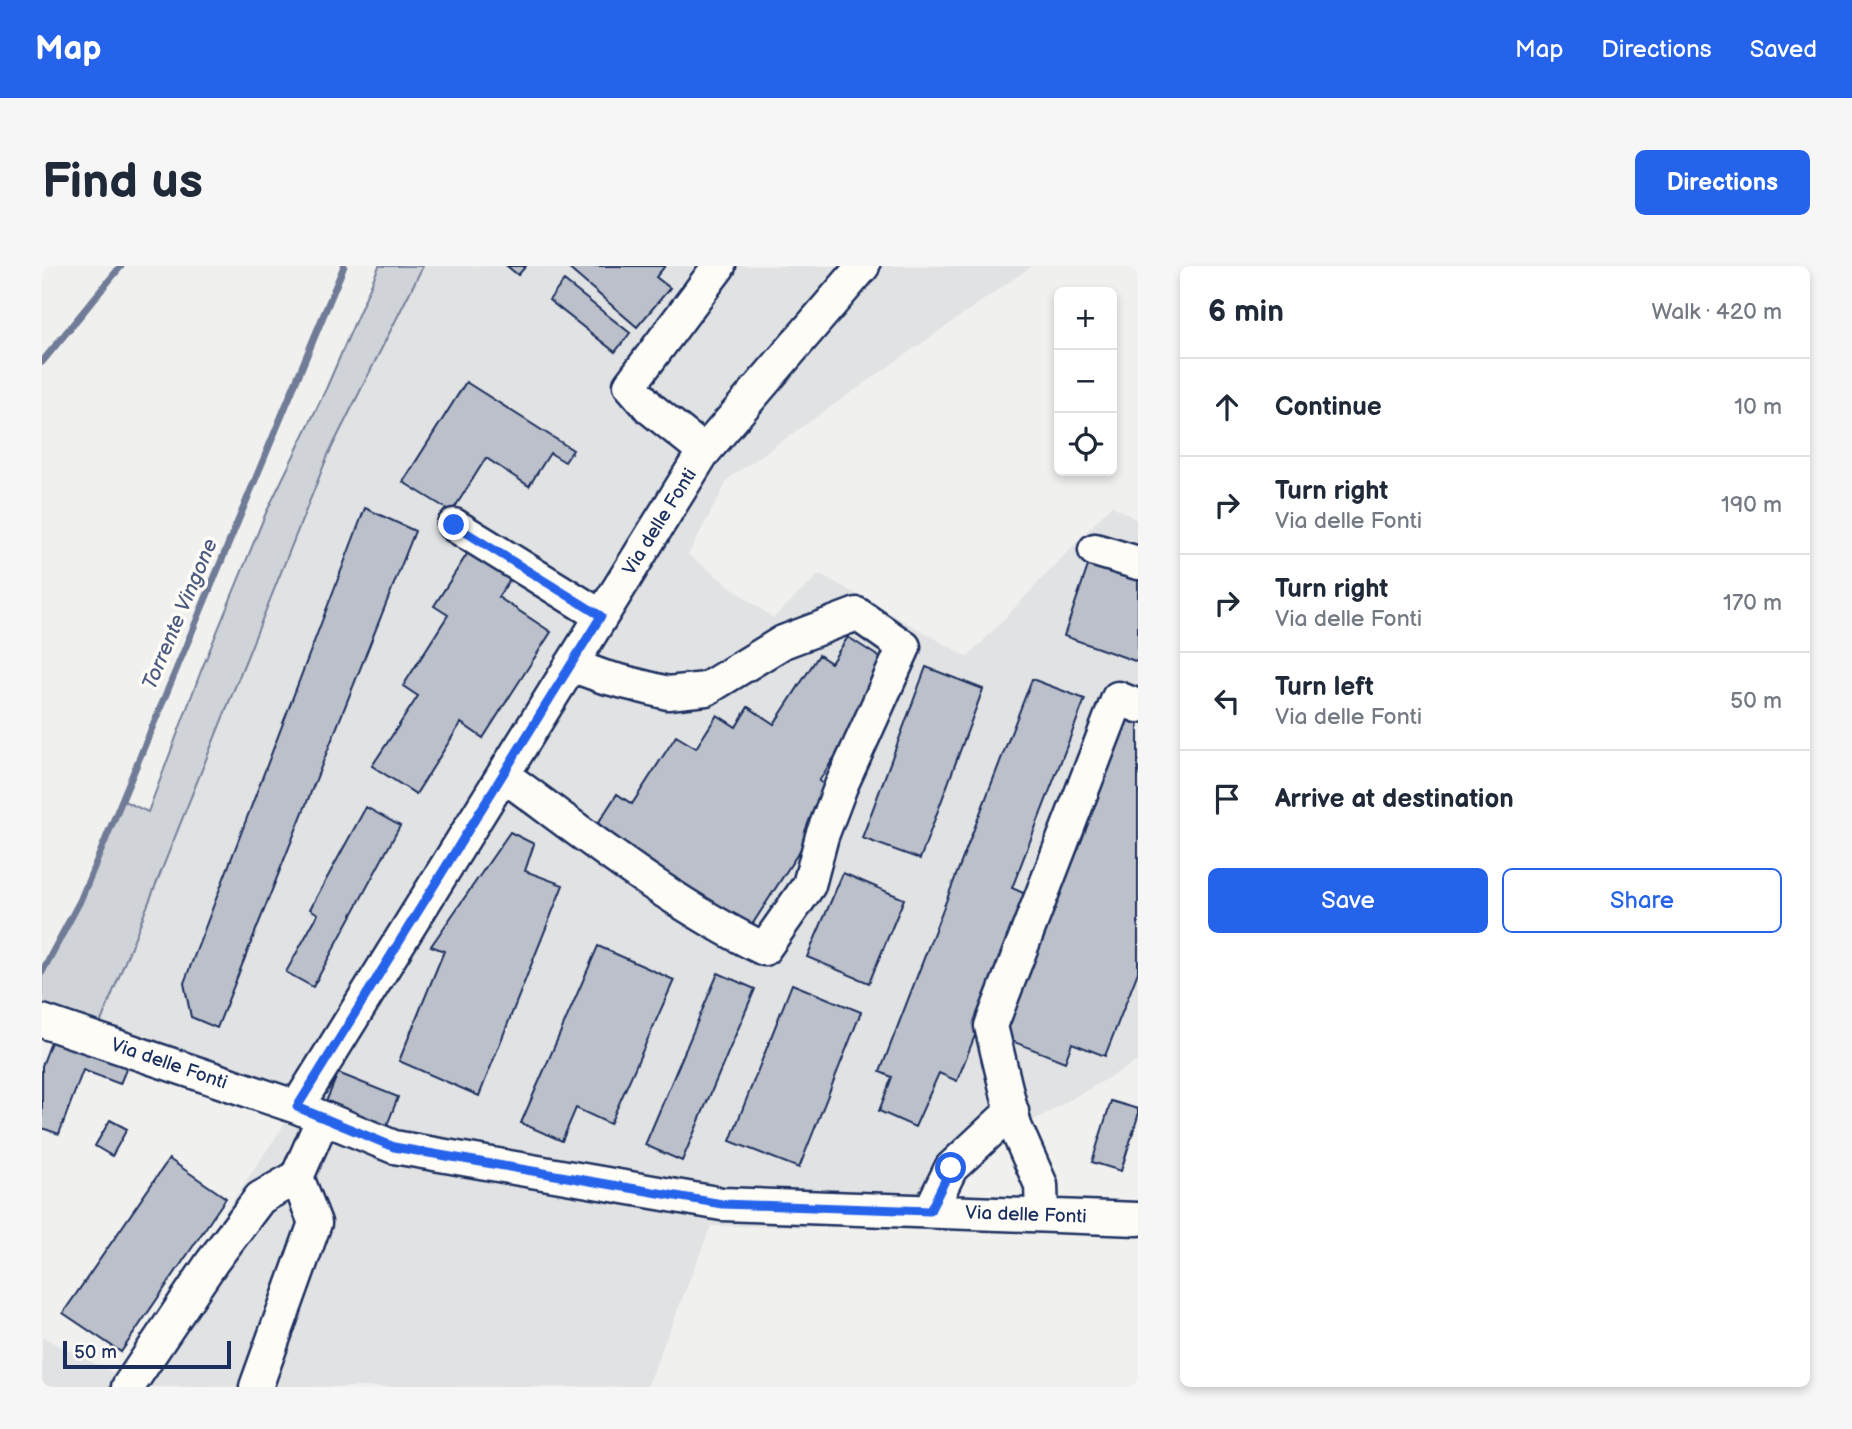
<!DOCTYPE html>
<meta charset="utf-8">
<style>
body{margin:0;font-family:"Balsamiq Sans",sans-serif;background:#f6f6f7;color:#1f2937}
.controls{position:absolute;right:21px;top:21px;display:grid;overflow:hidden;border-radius:10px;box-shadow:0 4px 10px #0003}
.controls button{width:63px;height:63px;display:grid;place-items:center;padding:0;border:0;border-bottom:2px solid #e0e1e3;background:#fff;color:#1f2937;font:35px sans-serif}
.scale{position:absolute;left:21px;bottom:18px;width:168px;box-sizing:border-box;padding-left:7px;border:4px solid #1b2f5e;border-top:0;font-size:19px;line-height:24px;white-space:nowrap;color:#1b2f5e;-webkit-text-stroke:5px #fdfcf7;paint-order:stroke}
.stop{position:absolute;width:21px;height:21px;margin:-16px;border:5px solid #2563eb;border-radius:50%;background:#fff}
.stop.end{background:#2563eb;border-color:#fff;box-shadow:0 2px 7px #0008}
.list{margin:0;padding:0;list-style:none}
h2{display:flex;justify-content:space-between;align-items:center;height:91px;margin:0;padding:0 28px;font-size:30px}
h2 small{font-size:23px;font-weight:400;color:#747a83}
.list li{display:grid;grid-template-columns:46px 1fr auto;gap:21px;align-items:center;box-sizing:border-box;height:98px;padding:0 28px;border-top:2px solid #e0e1e3}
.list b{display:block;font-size:26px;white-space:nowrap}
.list p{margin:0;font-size:23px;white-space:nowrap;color:#747a83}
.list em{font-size:23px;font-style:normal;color:#747a83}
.actions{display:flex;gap:14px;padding:21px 28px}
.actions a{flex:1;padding:16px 0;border:2px solid #2563eb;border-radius:10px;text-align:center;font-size:24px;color:#2563eb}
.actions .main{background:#2563eb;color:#fff}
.icon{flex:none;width:38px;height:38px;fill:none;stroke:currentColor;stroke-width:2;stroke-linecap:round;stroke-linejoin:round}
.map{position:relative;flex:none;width:1096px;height:1121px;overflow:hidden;border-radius:10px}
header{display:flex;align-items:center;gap:42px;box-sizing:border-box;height:98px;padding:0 35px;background:#2563eb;color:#fff}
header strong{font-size:33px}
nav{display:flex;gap:38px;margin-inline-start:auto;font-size:24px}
.intro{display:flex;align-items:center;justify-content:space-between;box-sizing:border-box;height:168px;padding:0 42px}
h1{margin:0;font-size:49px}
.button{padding:18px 32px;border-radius:10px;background:#2563eb;color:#fff;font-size:24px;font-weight:700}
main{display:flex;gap:42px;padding:0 42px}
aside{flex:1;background:#fff;border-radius:10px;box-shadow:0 4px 10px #0003}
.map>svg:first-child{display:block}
</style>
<header>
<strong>Map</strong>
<nav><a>Map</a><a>Directions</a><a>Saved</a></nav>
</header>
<div class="intro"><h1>Find us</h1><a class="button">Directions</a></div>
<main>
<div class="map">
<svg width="1096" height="1121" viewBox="0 0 1096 1121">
<rect width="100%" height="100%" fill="#f0f0ee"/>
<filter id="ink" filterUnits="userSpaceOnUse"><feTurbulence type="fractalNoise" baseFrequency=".0143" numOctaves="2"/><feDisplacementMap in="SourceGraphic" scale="14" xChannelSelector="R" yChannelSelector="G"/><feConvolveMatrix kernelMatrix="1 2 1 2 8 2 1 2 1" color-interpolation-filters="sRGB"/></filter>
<g filter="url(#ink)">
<path fill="#e0e2e3" d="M381,0H990L687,212L646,289L731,352L778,308L926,391L1070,239L1096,255V795L941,883L843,961L669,960L605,1121H0V1071L74,1108L254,841L52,773L286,189Z"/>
<path fill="#d0d3d8" stroke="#76819b" stroke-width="2" d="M337,0H381L286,189L52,773L0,771V706L38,635L80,534L106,546L159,405L223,249L284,123Z"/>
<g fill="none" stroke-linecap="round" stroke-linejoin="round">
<path stroke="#6f7b97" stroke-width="7" d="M0,96L79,0
M0,706L38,635L302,0"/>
</g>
<path fill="#bbc0ca" stroke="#1b2f5e" stroke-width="2" d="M465,0H484L476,9Z
M524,0H623L614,11L628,22L595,61Z
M522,15L588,67L573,86L507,34Z
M424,116L531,184L523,196L508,187L487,220L444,192L410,246L361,216Z
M323,242L373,265L175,762L149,751L142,717Z
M427,285L469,312L456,331L509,366L441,472L419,457L374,528L330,500L376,430L361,420L406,349L392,340Z
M1047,297L1096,314V396L1022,370Z
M806,371L851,400L777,515L795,527L704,668L549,568L575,528L590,538L634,470L654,482L675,449L694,461L706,441L732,458L777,389L789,397Z
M884,401L941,423L878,593L820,572Z
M990,413L1043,433L970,622L988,630L915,815L897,807L873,861L837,845L850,811L838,806Z
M1083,447L1096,453V706L1063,790L1030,777L1023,796L957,770Z
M324,541L358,560L271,721L244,706L276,648L268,643Z
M468,566L492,578L483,605L521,619L437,830L357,795L402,685L389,680Z
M801,607L862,633L827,717L765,691Z
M556,680L632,714L568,858L534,842L520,875L479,857Z
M676,707L713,723L640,895L603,879Z
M750,718L819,746L757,902L688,875Z
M12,768L87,796L78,818L41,804L17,868L0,862V800Z
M296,807L356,831L342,867L281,843Z
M1069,835L1096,843V850L1079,905L1050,896Z
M68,854L85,863L70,890L53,880Z
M127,893L184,932L79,1086L21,1047Z"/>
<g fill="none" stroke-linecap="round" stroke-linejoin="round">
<g stroke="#1b2f5e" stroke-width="37">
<path id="minor" d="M661,187L821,0
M412,259L559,350
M1053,284L1096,297
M461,509C545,570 628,637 722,683L767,619L780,570L799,520L862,381L815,348L741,376L664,423L626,427L562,411L529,399
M0,755L255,841L352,881L680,938L1096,953
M255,841L662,185L608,142L588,119L677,0
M888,945L909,902L970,845
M1000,949L999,919L973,860L949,760L1076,432L1096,440
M86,1121L170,996L218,932L255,911
M214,1121L273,957L255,911L281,852"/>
</g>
<use href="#minor" stroke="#fdfcf7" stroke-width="32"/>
</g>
</g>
<g fill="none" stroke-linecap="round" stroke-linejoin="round" filter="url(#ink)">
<path stroke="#2563eb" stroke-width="9" d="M412,259L559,350L255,841L352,881L680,938L888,945L909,902"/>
</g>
<g text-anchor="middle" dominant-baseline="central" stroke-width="7" stroke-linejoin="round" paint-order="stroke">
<g font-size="19" fill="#1b2f5e" stroke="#fdfcf7">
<text transform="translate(618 256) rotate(-58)">Via delle Fonti</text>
<text transform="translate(127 798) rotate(19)">Via delle Fonti</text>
<text transform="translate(984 949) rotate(2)">Via delle Fonti</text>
</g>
<g font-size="21" font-style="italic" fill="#4c5b7f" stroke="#fdfcf7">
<text transform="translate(138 348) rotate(-67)">Torrente Vingone</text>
</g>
</g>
</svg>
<div class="controls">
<button>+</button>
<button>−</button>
<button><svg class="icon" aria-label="locate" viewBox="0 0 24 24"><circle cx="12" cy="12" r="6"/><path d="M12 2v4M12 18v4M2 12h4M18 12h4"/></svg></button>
</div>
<div class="scale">50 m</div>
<div class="stop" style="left:909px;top:902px"></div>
<div class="stop end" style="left:412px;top:259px"></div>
</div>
<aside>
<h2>6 min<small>Walk · 420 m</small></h2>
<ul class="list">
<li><svg class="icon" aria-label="ahead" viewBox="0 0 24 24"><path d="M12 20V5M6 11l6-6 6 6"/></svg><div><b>Continue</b></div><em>10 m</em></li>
<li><svg class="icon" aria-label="right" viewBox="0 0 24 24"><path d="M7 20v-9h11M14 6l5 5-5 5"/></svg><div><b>Turn right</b><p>Via delle Fonti</p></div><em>190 m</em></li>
<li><svg class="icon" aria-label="right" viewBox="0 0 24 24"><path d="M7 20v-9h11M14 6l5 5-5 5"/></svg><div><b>Turn right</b><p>Via delle Fonti</p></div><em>170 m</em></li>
<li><svg class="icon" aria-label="left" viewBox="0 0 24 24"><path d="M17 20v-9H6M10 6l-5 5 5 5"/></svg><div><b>Turn left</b><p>Via delle Fonti</p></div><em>50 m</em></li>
<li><svg class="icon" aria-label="arrive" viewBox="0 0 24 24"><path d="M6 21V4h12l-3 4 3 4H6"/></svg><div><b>Arrive at destination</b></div></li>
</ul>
<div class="actions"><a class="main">Save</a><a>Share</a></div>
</aside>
</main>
